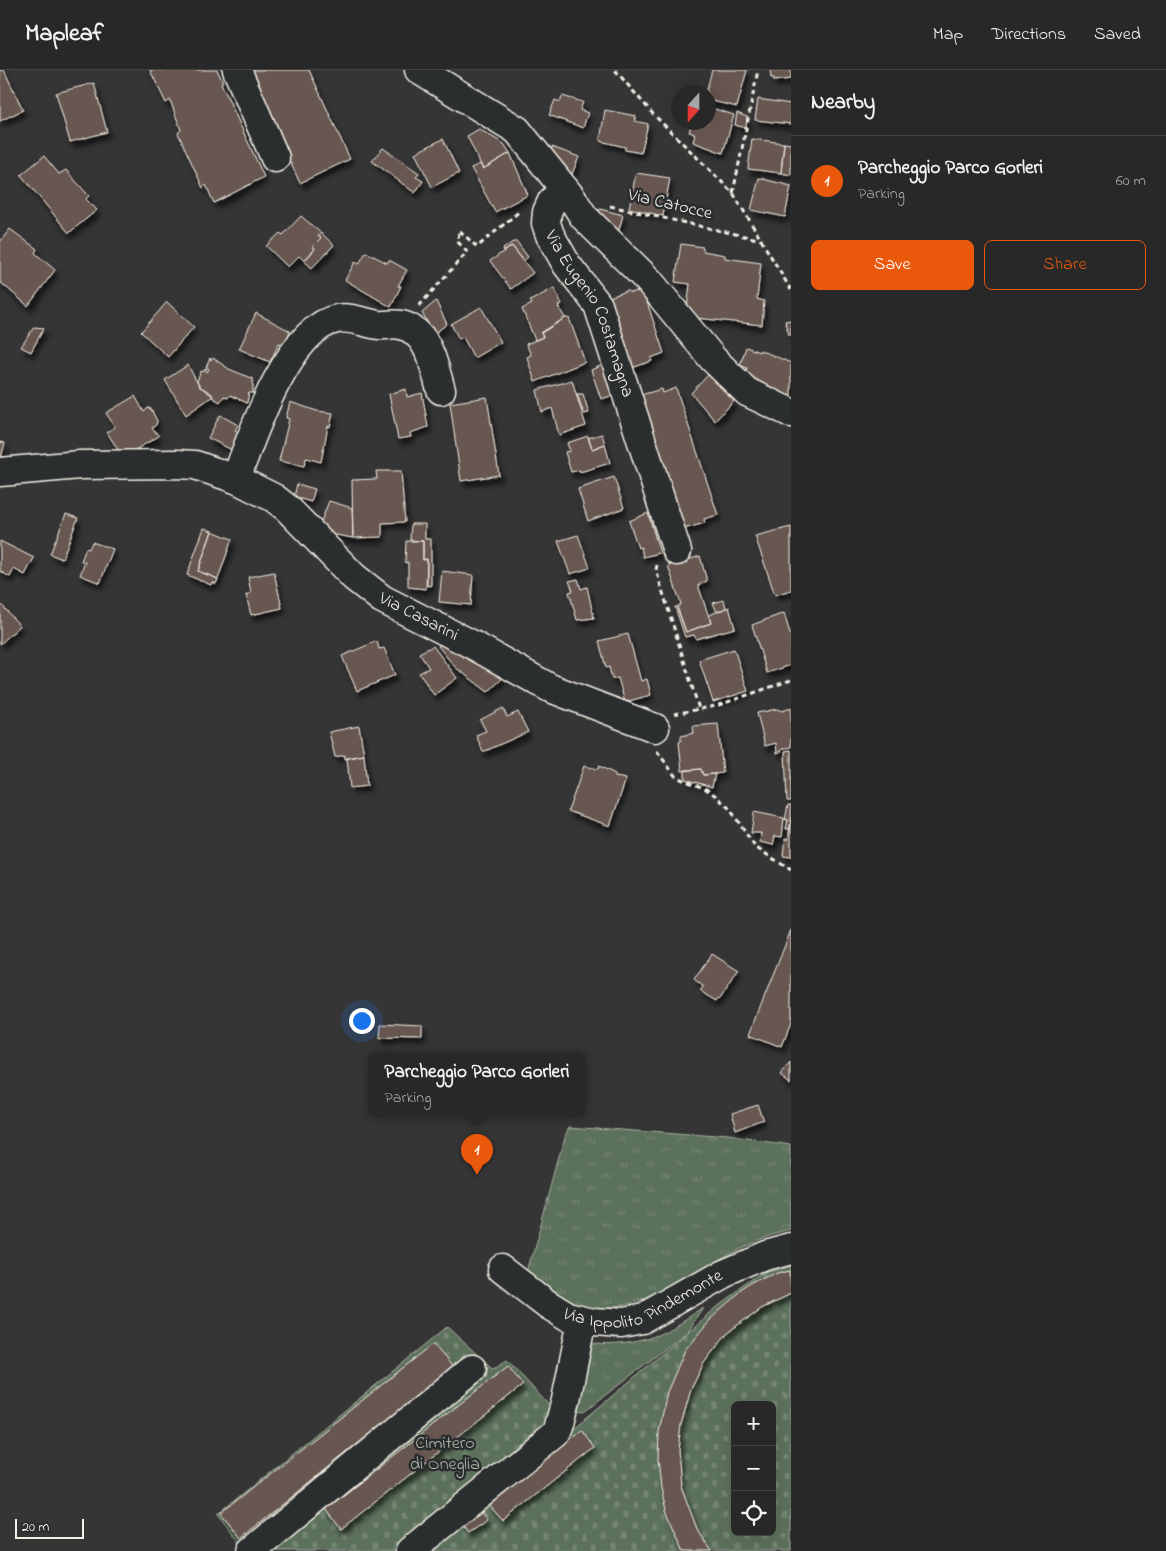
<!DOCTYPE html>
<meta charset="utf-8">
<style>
body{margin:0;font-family:"Indie Flower",sans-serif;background:#303030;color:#f1f3f6}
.controls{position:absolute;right:15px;bottom:15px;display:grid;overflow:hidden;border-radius:8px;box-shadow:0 5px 20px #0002}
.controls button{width:45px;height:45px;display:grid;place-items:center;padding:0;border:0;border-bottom:1px solid #444445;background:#282828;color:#f1f3f6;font:25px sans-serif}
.compass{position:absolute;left:671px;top:15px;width:45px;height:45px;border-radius:50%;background:#282828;box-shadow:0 5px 20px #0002;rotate:201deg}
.scale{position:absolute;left:15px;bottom:12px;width:69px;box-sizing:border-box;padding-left:5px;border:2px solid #f4f1e8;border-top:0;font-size:14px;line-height:18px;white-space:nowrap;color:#f4f1e8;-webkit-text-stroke:4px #2a2d2e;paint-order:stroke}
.you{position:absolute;left:361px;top:950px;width:18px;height:18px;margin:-12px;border:4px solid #fff;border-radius:50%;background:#1a73e8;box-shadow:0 0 0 8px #1a73e833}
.badge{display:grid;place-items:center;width:32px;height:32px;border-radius:50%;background:#ea580c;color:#fff;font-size:16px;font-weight:700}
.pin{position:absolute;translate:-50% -41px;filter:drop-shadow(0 1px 2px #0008)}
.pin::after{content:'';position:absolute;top:26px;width:18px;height:15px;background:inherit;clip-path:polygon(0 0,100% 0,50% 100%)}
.popup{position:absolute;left:368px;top:982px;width:218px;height:65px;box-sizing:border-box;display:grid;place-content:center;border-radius:8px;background:#282828;filter:drop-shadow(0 1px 4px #0005);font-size:16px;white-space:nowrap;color:#a5a6a8}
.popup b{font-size:19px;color:#f1f3f6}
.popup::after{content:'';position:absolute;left:50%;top:100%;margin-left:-10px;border:10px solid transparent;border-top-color:#282828}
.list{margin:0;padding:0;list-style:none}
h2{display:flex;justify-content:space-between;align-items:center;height:65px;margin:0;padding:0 20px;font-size:21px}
h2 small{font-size:16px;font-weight:400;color:#a5a6a8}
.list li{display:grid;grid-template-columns:32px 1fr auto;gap:15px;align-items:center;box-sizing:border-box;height:90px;padding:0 20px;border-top:1px solid #444445}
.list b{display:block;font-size:19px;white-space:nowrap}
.list p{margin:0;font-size:16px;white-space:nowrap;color:#a5a6a8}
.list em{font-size:16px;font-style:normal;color:#a5a6a8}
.actions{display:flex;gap:10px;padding:15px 20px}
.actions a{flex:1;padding:11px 0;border:1px solid #ea580c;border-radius:8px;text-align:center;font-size:18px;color:#ea580c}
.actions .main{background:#ea580c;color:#fff}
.icon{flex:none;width:28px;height:28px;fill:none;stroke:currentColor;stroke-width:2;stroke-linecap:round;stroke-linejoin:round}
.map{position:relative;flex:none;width:791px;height:1481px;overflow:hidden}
header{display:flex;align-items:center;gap:30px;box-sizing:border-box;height:70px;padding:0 25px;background:#282828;border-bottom:1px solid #444445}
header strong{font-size:24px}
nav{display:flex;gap:28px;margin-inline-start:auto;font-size:18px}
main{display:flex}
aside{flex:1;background:#282828}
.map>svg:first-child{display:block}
</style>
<header>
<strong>Mapleaf</strong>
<nav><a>Map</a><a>Directions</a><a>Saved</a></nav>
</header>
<main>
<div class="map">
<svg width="791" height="1481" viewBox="0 0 791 1481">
<defs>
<pattern id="grass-tufts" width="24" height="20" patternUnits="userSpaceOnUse" patternTransform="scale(1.25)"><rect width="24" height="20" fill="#5c715c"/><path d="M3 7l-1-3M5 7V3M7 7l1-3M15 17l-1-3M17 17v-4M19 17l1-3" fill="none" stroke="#748673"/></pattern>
<pattern id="cemetery-stones" width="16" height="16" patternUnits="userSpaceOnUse" patternTransform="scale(1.25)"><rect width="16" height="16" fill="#5c715c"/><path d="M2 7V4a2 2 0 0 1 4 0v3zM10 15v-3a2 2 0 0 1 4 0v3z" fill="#748673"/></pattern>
<filter id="shadow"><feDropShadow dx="3" dy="5.5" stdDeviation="2.5" flood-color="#0009"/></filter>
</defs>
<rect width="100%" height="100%" fill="#363535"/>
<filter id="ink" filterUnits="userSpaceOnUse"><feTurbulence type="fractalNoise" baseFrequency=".02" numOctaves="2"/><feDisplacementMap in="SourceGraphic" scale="10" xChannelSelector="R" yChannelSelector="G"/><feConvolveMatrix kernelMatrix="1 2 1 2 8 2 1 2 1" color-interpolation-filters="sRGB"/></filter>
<g filter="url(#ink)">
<path fill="url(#grass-tufts)" stroke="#a8b1a2" d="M570,1056L728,1068L791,1077V1161C774,1165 756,1170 740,1178C684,1205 631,1260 565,1229C552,1223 540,1210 528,1202L565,1066Z
M703,1238L688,1261L585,1341L572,1340L586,1273C612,1277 643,1273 666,1261C679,1254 691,1246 703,1238Z"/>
<path fill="url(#cemetery-stones)" stroke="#a8b1a2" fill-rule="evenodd" d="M791,1195V1481H240L244,1478L218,1444L447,1257L493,1299L507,1290L572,1360L715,1239L765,1203ZM735,1335H772V1462H735Z"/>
<path fill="#685751" stroke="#f4f1e8" filter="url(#shadow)" d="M0,0H4L23,40L0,51Z
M150,0H217L223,12L221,13L264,107L214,133L206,115L203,118L178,63L181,60L170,30L166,33Z
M247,0H309L350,89L300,113Z
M712,0H747L737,37L708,30V22H706Z
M770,0H791V9L774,11V8H771Z
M94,13L107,62L70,72L56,23Z
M562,26L583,32L580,40L588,43L583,58L549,45L555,30L560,32Z
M758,29L791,34V54L755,50Z
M708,37L734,45L723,83L693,72L695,64L689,62L692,52H708Z
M605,40L636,46L635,51L648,54L641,83L625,80V77L600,71Z
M737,43L747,47L746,58L735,55Z
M479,59L504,74L510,83L483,99L467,66Z
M443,69L459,103L432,117L415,83Z
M752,69L784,73L781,103L748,99Z
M784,73L791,74V105L781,103Z
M552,77L579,87L570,109L548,86Z
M383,78L419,103L416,107L423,111L415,123L372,91Z
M510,83L528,125L495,142L471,98L480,94L483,99Z
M44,86L59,104L66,100L89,126L86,129L97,140L69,163L21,105Z
M636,103L670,108L663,146L629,138Z
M759,108L791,116L785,147L751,140Z
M600,139L623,145L619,160L603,156L595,152Z
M301,146L321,163L318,166L321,168L313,176L315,179L304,191L299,186L288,197L266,176L280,163L283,165Z
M10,159L37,179L35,183L55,200L28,236L0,212V172Z
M321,163L334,175L312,198L304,191L315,179L313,176L321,168L318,166Z
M513,172H517L528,187L524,191L512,176L504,182L503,179Z
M681,174L703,177V181L725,185V188L761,193L757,229L764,231L762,255L686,247L690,214L675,212Z
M512,176L533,203L511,219L490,191Z
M366,182L387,193L389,190L407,200L398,216H401L391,237L345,210L355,192L359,194Z
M554,218L562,234L558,236L565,248L541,263L543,267L535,270L522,239L532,234L530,231Z
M643,220L664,283L651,288L652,291L629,299L606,228L627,221H629L630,223Z
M436,231L447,254L434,264L422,243Z
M167,232L194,257L168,287L141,262Z
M481,237L501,272L474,288L463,267L459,269L451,254Z
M256,243L290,261L284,275L279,273L270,292L239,279Z
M565,248H569L585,292L535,312L527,287L531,285L526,274L543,267L541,263Z
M791,250V265H789L785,251Z
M34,257L44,258L31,282L21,277Z
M746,277L759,282L760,280L791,293V333L743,307L747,298L740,295Z
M210,288L211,291L213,288L229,299L253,309V323H249L247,333L230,325L228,328L224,326L220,332L212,327L213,326L211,323L199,316L197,311L201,301L203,302L205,299L207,302L209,299L206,298Z
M610,292L615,325L601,329L591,300Z
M188,295L199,316L213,326L186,345L165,310Z
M708,305L725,318L723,321L734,331L715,351L691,323Z
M572,310L586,356L559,365L552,338L542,342L537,320Z
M676,318L718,445L704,449L705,453L680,460L637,326L662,319L663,323Z
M406,319L407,327L422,323L428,357L410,363L411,367L398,369L389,324Z
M577,324H583L589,343L584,344Z
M135,326L144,342L148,338L151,339L157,351L156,355L152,358L159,366L130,383H120L107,362L115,357L106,343Z
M487,327L499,405L461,411L450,333Z
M290,332L317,341L333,343L330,357L328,356L321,392L306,388L304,396L279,391L289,349L286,348Z
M220,345L238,355L235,360L244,365L236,382L208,368Z
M602,364L605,374L592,379L588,368Z
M588,366L592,379L605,374L610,393L580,402V400L571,402L565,382L570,381L567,373Z
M0,372L5,373L0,392Z
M376,401H401L405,452L382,453V467L353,468L352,410L377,409Z
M614,407L624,438L588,451L578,419Z
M297,414L315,419L311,432L294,427Z
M329,431L352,438L353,468L336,465L332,477L317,462Z
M648,443L660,483L643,487L641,477L638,478L629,451Z
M66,444L78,448L62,489L50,484Z
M411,454H425V469H431V516L427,515V489L423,490V471L410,470Z
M791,457V520L775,525L755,466Z
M204,458L212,461L198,501L218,509L216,514L212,512L211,515L187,505Z
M212,461L232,469L218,509L198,501Z
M578,465L590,498L570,504L558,471Z
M0,471L34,488L25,505L14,499L10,507L0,501Z
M406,471H423V490L427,489L426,519L408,517V492L405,493Z
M92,472L113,479L100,513L80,505L85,492L81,491L86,478L89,479Z
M700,486L707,511L698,515L711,553L686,562L677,537L681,534L668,496Z
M442,501L473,505L471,535L439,532Z
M274,502L282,538L251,545L246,525L251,523L248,507Z
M578,509L581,519L587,517L594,548L577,550L569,522L573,521L569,511Z
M724,530L726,538L717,542L713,533Z
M0,533L20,556L0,574Z
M675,537H677L686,562L711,553L709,545L729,537L735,558L696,569L694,565L685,567Z
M784,543L791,567V595L767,603L752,555Z
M628,564L641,611L647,609L651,625L625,632L618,608L612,609L609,597L606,598L599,571Z
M449,567L505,606L488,622L455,597L438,576Z
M377,571L379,579L384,578L395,605L357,621L342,586Z
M433,576L457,608L434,625L419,603L429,598L419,583Z
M734,579L748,621L713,632L699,590Z
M503,638L507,647L518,642L528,662L483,682L476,665L486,661L480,650Z
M791,638V677L782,679V681L777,683L776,673L765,676L757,643L777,639L782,641Z
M718,654L723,703L703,705L701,699L682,701L679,672L681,671V666L694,663L693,656Z
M359,656L364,685L345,689V685L335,687L329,662Z
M791,680V731H787L785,681Z
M364,685L367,716L350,718L347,688Z
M584,696L598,699L599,696L615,704V707L626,709L610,756L568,741Z
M701,699L703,705L715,704L712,717L685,709V700Z
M788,735H791V750L790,759H786L788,749L785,750Z
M754,742L784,748L782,767L775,766L773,775L760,772L761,763H751Z
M791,750V787L783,786L785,768L788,770Z
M791,860V954L782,977L750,964Z
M712,884L739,901L720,929L719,928L717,931L700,921L703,917L694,910Z
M380,954L422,956V969L379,968Z
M791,992V1010L782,1003Z
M758,1035L764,1052L735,1063L730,1044Z
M790,1200L791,1223L762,1237L727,1263L704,1293L691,1319L681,1355L678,1380L681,1416L697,1459L712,1481H684L666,1440L661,1418L658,1389L659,1362L667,1322L685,1280L710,1250L740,1224L752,1216L777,1203Z
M433,1274L453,1297L241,1468L221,1443Z
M508,1296L523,1315L341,1459L326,1439Z
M582,1360L595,1378L503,1451L489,1435Z
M481,1442L487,1450L468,1463L462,1455Z"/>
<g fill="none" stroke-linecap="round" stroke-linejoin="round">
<g stroke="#f4f1e8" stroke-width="31">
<g id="minor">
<path d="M237,0L275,88"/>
<path d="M419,0L517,60L571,127L584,147L649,211L713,289L747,322L791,343"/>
<path id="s1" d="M565,120L552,131L547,142L546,153L550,165L567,195L598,235L677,481"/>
<path id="s2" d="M0,402L80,395L177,394L195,395L236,409L274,428L287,438L354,507L382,529L473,575L550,618L655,658"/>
<path d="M236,409C251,367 288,258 337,249C351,246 364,253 378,255C386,256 394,253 401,255C429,261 434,297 441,320"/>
<path id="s3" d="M503,1199L547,1233L568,1246L594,1252L621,1254L642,1250L723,1204L765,1186L791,1179"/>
<path d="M252,1481L472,1299"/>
<path d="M410,1481L556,1363L559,1356L566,1330L582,1250"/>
</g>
</g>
<path stroke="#f4f1e8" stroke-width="3" stroke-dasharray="5 4" stroke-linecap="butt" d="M615,0L653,44L733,123L791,220
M733,123L758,0
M610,136L762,170
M419,236L467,182L458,172L459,160L477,177L521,140
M657,495L656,500L699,639
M674,644L716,636L791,610
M657,681L676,707L706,719L716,726L730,739L755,777L791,800"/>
<use href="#minor" stroke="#2a2d2e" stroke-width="28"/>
</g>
</g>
<g text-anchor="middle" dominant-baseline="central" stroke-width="5" stroke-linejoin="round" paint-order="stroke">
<g font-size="18" fill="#f4f1e8" stroke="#2a2d2e">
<text transform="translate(670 135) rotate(13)">Via Catocce</text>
<text stroke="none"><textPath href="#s1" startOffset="142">Via Eugenio Costamagna</textPath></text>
<text stroke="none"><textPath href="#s2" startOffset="470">Via Casarini</textPath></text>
<text stroke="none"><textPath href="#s3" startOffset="161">Via Ippolito Pindemonte</textPath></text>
</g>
<g font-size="18" fill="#b0b7a9" stroke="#2a2d2e">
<text x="445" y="1374">Cimitero<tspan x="445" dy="21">di Oneglia</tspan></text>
</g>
</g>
</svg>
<div class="controls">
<button>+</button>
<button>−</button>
<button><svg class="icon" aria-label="locate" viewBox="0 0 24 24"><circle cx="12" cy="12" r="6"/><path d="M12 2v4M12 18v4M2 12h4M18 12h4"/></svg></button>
</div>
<svg class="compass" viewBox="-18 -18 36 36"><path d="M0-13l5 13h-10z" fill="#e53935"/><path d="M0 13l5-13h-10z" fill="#a5a6a8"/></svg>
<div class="scale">20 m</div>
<div class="you"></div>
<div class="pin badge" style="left:477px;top:1105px">1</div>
<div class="popup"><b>Parcheggio Parco Gorleri</b>Parking</div>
</div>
<aside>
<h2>Nearby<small></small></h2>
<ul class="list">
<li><span class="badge">1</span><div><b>Parcheggio Parco Gorleri</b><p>Parking</p></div><em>60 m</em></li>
</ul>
<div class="actions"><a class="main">Save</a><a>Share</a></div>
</aside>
</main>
